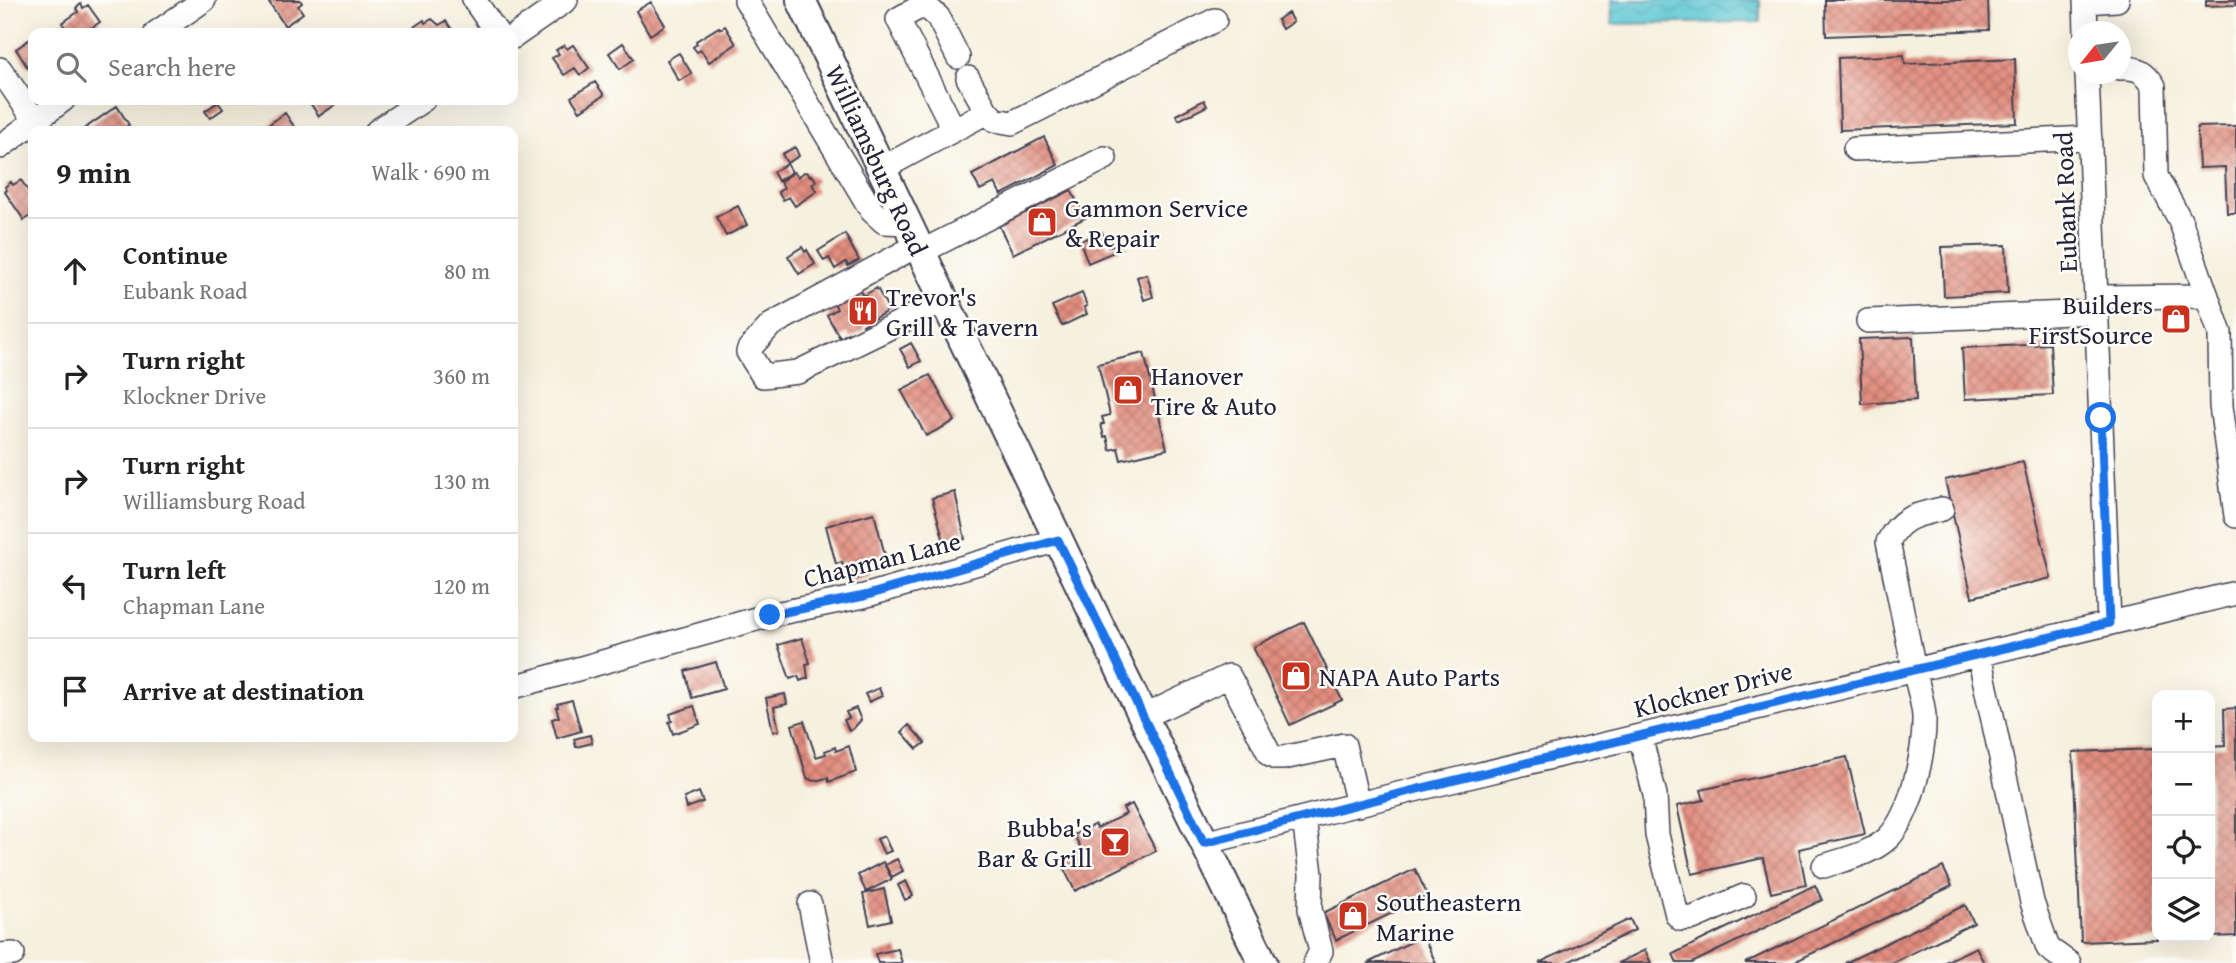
<!DOCTYPE html>
<meta charset="utf-8">
<style>
body{margin:0;font-family:"Gentium Book Plus",serif;background:#f6f6f6;color:#222}
.controls{position:absolute;right:21px;bottom:21px;display:grid;overflow:hidden;border-radius:14px;box-shadow:0 7px 28px #0002}
.controls button{width:63px;height:63px;display:grid;place-items:center;padding:0;border:0;border-bottom:2px solid #e0e0e0;background:#fff;color:#222;font:35px sans-serif}
.compass{position:absolute;left:2068px;top:21px;width:63px;height:63px;border-radius:50%;background:#fff;box-shadow:0 7px 28px #0002;rotate:240deg}
.stop{position:absolute;width:21px;height:21px;margin:-16px;border:5px solid #1a73e8;border-radius:50%;background:#fff}
.stop.end{background:#1a73e8;border-color:#fff;box-shadow:0 2px 7px #0008}
.list{margin:0;padding:0;list-style:none}
h2{display:flex;justify-content:space-between;align-items:center;height:91px;margin:0;padding:0 28px;font-size:30px}
h2 small{font-size:23px;font-weight:400;color:#767676}
.list li{display:grid;grid-template-columns:46px 1fr auto;gap:21px;align-items:center;box-sizing:border-box;height:105px;padding:0 28px;border-top:2px solid #e0e0e0}
.list b{display:block;font-size:26px;white-space:nowrap}
.list p{margin:0;font-size:23px;white-space:nowrap;color:#767676}
.list em{font-size:23px;font-style:normal;color:#767676}
.icon{flex:none;width:38px;height:38px;fill:none;stroke:currentColor;stroke-width:2;stroke-linecap:round;stroke-linejoin:round}
.map{position:relative;flex:none;width:2236px;height:963px;overflow:hidden}
.search{position:absolute;background:#fff;box-shadow:0 7px 28px #0002;left:28px;top:28px;width:490px;height:77px;display:flex;align-items:center;gap:18px;box-sizing:border-box;padding:0 24px;border-radius:14px;color:#767676;font-size:26px}
.panel{position:absolute;background:#fff;box-shadow:0 7px 28px #0002;left:28px;top:126px;width:490px;height:616px;border-radius:14px}
.map>svg:first-child{display:block}
</style>
<div class="map">
<svg width="2236" height="963" viewBox="0 0 2236 963">
<defs>
<pattern id="water-waves" width="16" height="10" patternUnits="userSpaceOnUse" patternTransform="scale(1.75)"><rect width="16" height="10" fill="#59c5d2"/><path d="M0 5q4-4 8 0t8 0" fill="none" stroke="#4da9b5"/></pattern>
<pattern id="building-cross-hatch" width="8" height="8" patternUnits="userSpaceOnUse" patternTransform="scale(1.75)"><rect width="8" height="8" fill="#e28d7e"/><path d="M0 0l8 8M0 8l8-8" fill="none" stroke="#b77368"/></pattern>
</defs>
<rect width="100%" height="100%" fill="#fdfcf7"/>
<filter id="ink" filterUnits="userSpaceOnUse"><feTurbulence type="fractalNoise" baseFrequency=".0143" numOctaves="2"/><feDisplacementMap in="SourceGraphic" scale="14" xChannelSelector="R" yChannelSelector="G"/><feConvolveMatrix kernelMatrix="1 2 1 2 8 2 1 2 1" color-interpolation-filters="sRGB"/></filter>
<filter id="wash" filterUnits="userSpaceOnUse"><feTurbulence type="fractalNoise" baseFrequency=".00686" numOctaves="4" result="noise"/><feDisplacementMap in="SourceGraphic" scale="28" xChannelSelector="R" yChannelSelector="G"/><feGaussianBlur stdDeviation="1.57" result="paint"/><feColorMatrix in="noise" values="0 0 0 0 0 0 0 0 0 0 0 0 0 0 0 0 0 1.4 0 .05"/><feComposite in="paint" operator="in"/></filter>
<g filter="url(#wash)">
<rect width="100%" height="100%" fill="#f6f0de"/>
<path fill="url(#water-waves)" stroke="#3e7486" stroke-width="2" d="M1611,0H1760V22L1612,24Z"/>
<g id="blocks">
<path fill="url(#building-cross-hatch)" d="M272,0H300L302,3L298,6L303,13L285,26L269,2Z
M1825,0H1988L1989,30L1826,36Z
M2206,0H2236V5L2206,6Z
M651,2L665,25L650,35L636,11Z
M81,4L83,8L88,5L100,22L84,33H69L62,23L78,12L76,8Z
M1288,13L1293,22L1282,29L1277,20Z
M432,19L439,25L446,21L454,32L410,33L408,31L424,20L425,23Z
M725,26L736,44L709,62L701,50L697,52L693,47L697,44L696,41L719,27L720,29Z
M33,37V64L28,68L16,49Z
M623,43L634,59L620,69L609,53Z
M564,45L567,49L573,45L589,68L580,75L575,68L564,75L552,58L559,54L556,50Z
M679,53L692,74L679,81L667,60Z
M1904,55L1905,64L2015,59L2017,123L1840,130L1838,58Z
M595,82L604,95L580,111L571,97Z
M308,100H342L319,116Z
M1204,100L1207,106L1179,120L1176,115Z
M218,102L223,109L210,118L205,111Z
M117,106L129,125L120,131H81Z
M285,113L297,131H260Z
M2236,126V213H2227L2225,167L2199,168L2197,127Z
M1044,137L1058,165L1001,195L995,183L980,190L972,175Z
M795,147L799,156L787,163L782,154Z
M787,164L792,172L778,181L773,172Z
M794,172L798,177L804,172L808,173L810,176L812,175L816,181L812,184L817,191L795,206L789,197L783,200L778,192L784,188L780,182Z
M21,180L33,198V214L24,220L5,192L7,190L5,187L11,182L13,185Z
M1071,190L1085,218L1013,254L999,226Z
M738,206L747,225L726,236L716,217Z
M1102,232L1108,247L1119,243L1121,249L1088,263L1080,241Z
M845,234L859,260L848,266L846,262L835,269L829,258L824,261L818,251Z
M2006,245L2008,293L1944,296L1942,247Z
M802,247L805,252L807,250L815,264L799,274L788,256Z
M1147,274L1153,297L1144,300L1137,277Z
M858,287L863,296L877,288L889,310L863,325L865,330L850,338L848,333L840,338L827,315L837,309L833,301Z
M1082,293L1087,306L1084,307L1087,314L1062,326L1052,306Z
M1913,337L1916,400L1862,404L1859,339Z
M911,343L921,361L910,367L900,349Z
M2050,344L2053,395L1965,399L1962,348Z
M1144,353L1167,449L1121,460L1118,448L1110,450L1107,436L1104,437L1101,424H1104L1102,417L1110,415L1098,364Z
M930,375L955,421L926,436L901,390Z
M2023,462L2051,578L1972,597L1945,480Z
M955,492L965,539L945,545L932,498Z
M874,513L886,559L866,565L868,575L847,581L842,562L836,564L826,526Z
M1304,622L1342,700L1290,725L1253,647Z
M802,638L810,663L806,664L808,678L800,681L798,676L790,679L778,645Z
M716,662L724,689L692,698L685,671Z
M879,688L882,696L869,702L865,694Z
M785,694L787,704L774,707L779,730L773,732L766,698Z
M572,700L581,731L557,738L552,719L559,717L556,707H558L557,704Z
M694,706L700,724L673,734L669,722L672,721L670,714Z
M856,708L861,720L853,729L849,731L844,720L849,718L846,712Z
M2236,708V936L2210,937V747L2225,746L2224,709Z
M804,721L816,757L826,754L825,751L835,747L836,751L849,746L856,772L829,782L828,778L813,781L807,778L792,725Z
M909,725L925,743L917,749L902,732Z
M590,735L592,743L576,747L574,739Z
M2157,749V939L2081,942L2073,752Z
M1847,757L1865,834L1799,849L1806,885L1771,893L1763,858L1692,874L1677,806L1704,800L1701,790Z
M699,792L703,802L687,808L684,798Z
M1132,804L1156,851L1075,891L1060,861L1082,850L1074,835L1095,824L1097,828L1126,814L1123,808Z
M884,836L891,851L884,854L877,839Z
M897,859L903,871L892,877L885,865Z
M883,862L892,879L866,892L858,875Z
M1943,867L1952,886L1792,963H1745Z
M1415,869L1428,896L1336,940L1323,913Z
M906,881L913,896L905,900L898,885Z
M1815,885L1822,900L1692,963H1677L1673,954Z
M884,889L891,920L870,925L863,894Z
M1965,905L1974,923L1892,963H1845Z
M1630,919L1635,930L1566,963H1539Z
M1423,936L1436,963H1368Z
M1976,947L1984,963H1943Z
M898,949L902,963H878L875,954Z
M1645,950L1651,963H1618Z"/>
</g>
</g>
<g filter="url(#ink)">
<use href="#blocks" fill-opacity="0" stroke="#424153" stroke-width="2"/>
<g fill="none" stroke-linecap="round" stroke-linejoin="round">
<g stroke="#424153" stroke-width="26">
<path id="minor" d="M474,0L497,33
M746,0L872,211L884,222L907,223
M2085,0L2086,32
M2085,2L2117,0
M156,33L204,0
M513,37L566,0
M2120,68C2137,67 2145,71 2154,86L2156,176L2180,220L2220,333L2221,406L2236,516
M0,69L42,131
M2087,74L2109,623
M987,112L995,120L1012,123L1215,20
M954,130L898,19L918,8H928L938,17L958,57
M377,131L423,100
M0,147L63,100
M1855,149L2090,138
M881,169L987,112L968,78
M918,245L771,325L749,349L748,352L763,376L798,372L944,301
M921,252L1105,158
M2096,297L2207,296
M1868,321L2097,312
M1979,655L2032,902L2048,948L2069,963
M517,686L770,615L864,596L1058,540
M1143,717L1229,676L1270,755L1276,758H1283L1344,745L1358,805
M1640,736L1655,795L1657,835L1677,915L1681,919L1693,918L1744,896
M1304,818L1311,874L1310,909L1321,951L1315,963
M1204,843L1418,789L2236,593
M1824,866C1845,859 1871,854 1888,838C1912,814 1925,750 1924,716C1923,701 1917,684 1914,669C1905,627 1897,584 1888,542C1901,516 1917,515 1942,509
M810,904L822,963
M0,955L13,954"/>
</g>
<g stroke="#424153" stroke-width="32">
<path id="major" d="M801,0L1121,671L1263,963"/>
</g>
<use href="#minor" stroke="#fff" stroke-width="23"/>
<use href="#major" stroke="#fff" stroke-width="28"/>
</g>
</g>
<g fill="none" stroke-linecap="round" stroke-linejoin="round" filter="url(#ink)">
<path stroke="#1a73e8" stroke-width="9" d="M770,615L864,596L1058,540L1204,843L1418,789L2109,623L2101,418"/>
</g>
<defs>
<g id="shop-square" transform="scale(1.575)"><rect x="-9" y="-9" width="18" height="18" rx="4" fill="#c8321e" stroke="#fdfcf7"/><path d="M-5-2.5h2.3a2.7 3.5 0 0 1 5.4 0H5L5.5 6h-11ZM-1.5-2.5h3a1.5 2.3 0 0 0-3 0Z" fill="#fff"/></g>
<g id="restaurant-square" transform="scale(1.575)"><rect x="-9" y="-9" width="18" height="18" rx="4" fill="#c8321e" stroke="#fdfcf7"/><path d="M-5-6h1v4h1v-4h1v4h1v-4h1v5L-1.5 .5V6h-2V.5L-5-1ZM5-6V6H3V1.5H1.5Q1.5-4 5-6Z" fill="#fff"/></g>
<g id="bar-square" transform="scale(1.575)"><rect x="-9" y="-9" width="18" height="18" rx="4" fill="#c8321e" stroke="#fdfcf7"/><path d="M-6-5H6L.8 .8V4.5H3.5V6h-7V4.5H-.8V.8Z" fill="#fff"/></g>
</defs>
<g fill-rule="evenodd">
<use href="#shop-square" x="1042" y="222"/>
<use href="#restaurant-square" x="863" y="311"/>
<use href="#shop-square" x="2176" y="319"/>
<use href="#shop-square" x="1128" y="390"/>
<use href="#shop-square" x="1296" y="676"/>
<use href="#bar-square" x="1115" y="842"/>
<use href="#shop-square" x="1353" y="916"/>
</g>
<g text-anchor="middle" dominant-baseline="central" stroke-width="5" stroke-linejoin="round" paint-order="stroke">
<g font-size="26" fill="#22223b" stroke="#fdfcf7">
<text transform="translate(877 160) rotate(65)">Williamsburg Road</text>
<text transform="translate(2065 202) rotate(-92)">Eubank Road</text>
<text transform="translate(882 559) rotate(-14)">Chapman Lane</text>
<text transform="translate(1713 689) rotate(-14)">Klockner Drive</text>
</g>
<g font-size="26" fill="#22223b" stroke="#fdfcf7" text-anchor="start">
<text x="1065" y="207">Gammon Service<tspan x="1065" dy="30">&amp; Repair</tspan></text>
<text x="886" y="296">Trevor's<tspan x="886" dy="30">Grill &amp; Tavern</tspan></text>
<text x="2153" y="304" text-anchor="end">Builders<tspan x="2153" dy="30">FirstSource</tspan></text>
<text x="1151" y="375">Hanover<tspan x="1151" dy="30">Tire &amp; Auto</tspan></text>
<text x="1319" y="676">NAPA Auto Parts</text>
<text x="1092" y="827" text-anchor="end">Bubba's<tspan x="1092" dy="30">Bar &amp; Grill</tspan></text>
<text x="1376" y="901">Southeastern<tspan x="1376" dy="30">Marine</tspan></text>
</g>
</g>
</svg>
<div class="controls">
<button>+</button>
<button>−</button>
<button><svg class="icon" aria-label="locate" viewBox="0 0 24 24"><circle cx="12" cy="12" r="6"/><path d="M12 2v4M12 18v4M2 12h4M18 12h4"/></svg></button>
<button><svg class="icon" aria-label="layers" viewBox="0 0 24 24"><path d="M12 4l9 5-9 5-9-5zM3 14l9 5 9-5"/></svg></button>
</div>
<svg class="compass" viewBox="-18 -18 36 36"><path d="M0-13l5 13h-10z" fill="#e53935"/><path d="M0 13l5-13h-10z" fill="#767676"/></svg>
<div class="stop" style="left:2101px;top:418px"></div>
<div class="stop end" style="left:770px;top:615px"></div>
<div class="search"><svg class="icon" aria-label="search" viewBox="0 0 24 24"><circle cx="10" cy="10" r="6"/><path d="M15 15l6 6"/></svg>Search here</div>
<section class="panel">
<h2>9 min<small>Walk · 690 m</small></h2>
<ul class="list">
<li><svg class="icon" aria-label="ahead" viewBox="0 0 24 24"><path d="M12 20V5M6 11l6-6 6 6"/></svg><div><b>Continue</b><p>Eubank Road</p></div><em>80 m</em></li>
<li><svg class="icon" aria-label="right" viewBox="0 0 24 24"><path d="M7 20v-9h11M14 6l5 5-5 5"/></svg><div><b>Turn right</b><p>Klockner Drive</p></div><em>360 m</em></li>
<li><svg class="icon" aria-label="right" viewBox="0 0 24 24"><path d="M7 20v-9h11M14 6l5 5-5 5"/></svg><div><b>Turn right</b><p>Williamsburg Road</p></div><em>130 m</em></li>
<li><svg class="icon" aria-label="left" viewBox="0 0 24 24"><path d="M17 20v-9H6M10 6l-5 5 5 5"/></svg><div><b>Turn left</b><p>Chapman Lane</p></div><em>120 m</em></li>
<li><svg class="icon" aria-label="arrive" viewBox="0 0 24 24"><path d="M6 21V4h12l-3 4 3 4H6"/></svg><div><b>Arrive at destination</b></div></li>
</ul>
</section>
</div>
